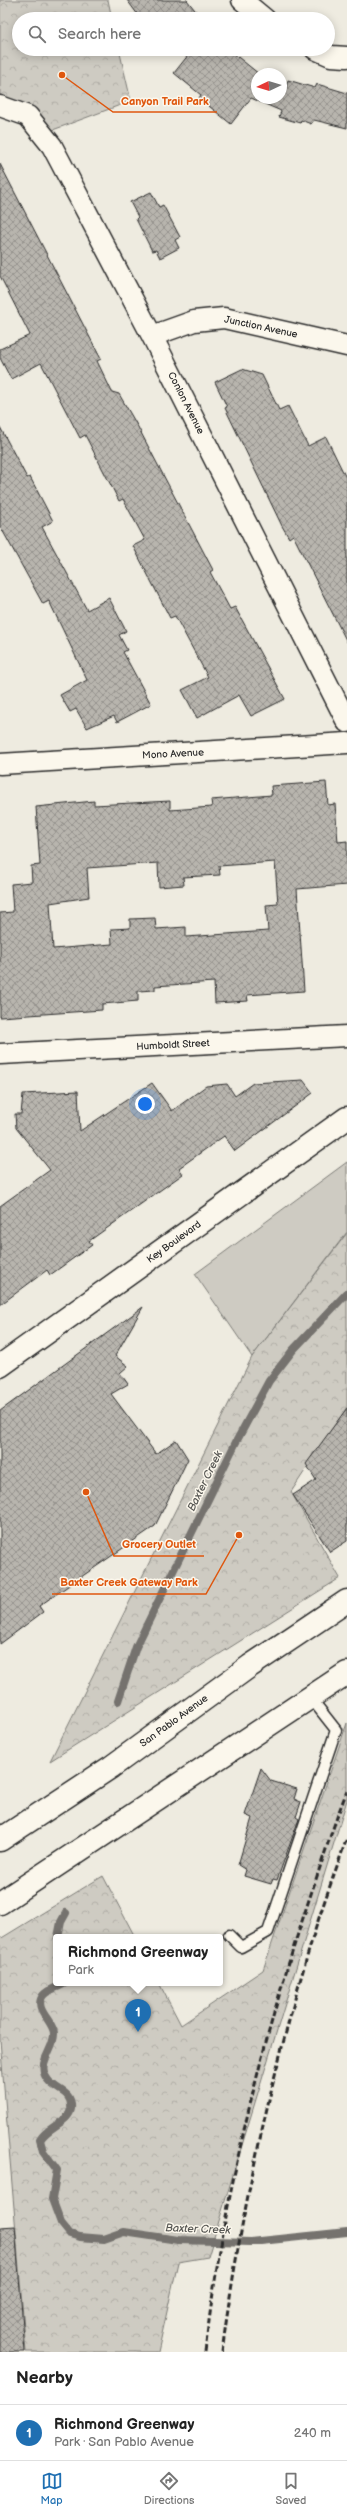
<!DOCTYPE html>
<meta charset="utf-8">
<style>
body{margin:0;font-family:"Balsamiq Sans",sans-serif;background:#f2f2f2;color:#222}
.compass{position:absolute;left:251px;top:68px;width:36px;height:36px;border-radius:50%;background:#fff;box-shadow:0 2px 10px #0003;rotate:266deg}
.you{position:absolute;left:145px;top:1104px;width:14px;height:14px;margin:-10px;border:3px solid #fff;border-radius:50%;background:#1a73e8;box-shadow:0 0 0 6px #1a73e833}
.badge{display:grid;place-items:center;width:26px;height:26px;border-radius:50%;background:#1f6fb2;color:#fff;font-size:13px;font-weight:700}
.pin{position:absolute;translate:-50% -33px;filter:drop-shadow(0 1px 2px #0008)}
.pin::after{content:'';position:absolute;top:21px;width:14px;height:12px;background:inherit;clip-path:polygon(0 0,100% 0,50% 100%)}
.popup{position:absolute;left:53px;top:1934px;width:170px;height:52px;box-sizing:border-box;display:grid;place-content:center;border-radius:4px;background:#fff;filter:drop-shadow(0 1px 3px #0005);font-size:13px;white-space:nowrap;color:#767676}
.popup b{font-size:15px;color:#222}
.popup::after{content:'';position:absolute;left:50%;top:100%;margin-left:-8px;border:8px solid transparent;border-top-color:#fff}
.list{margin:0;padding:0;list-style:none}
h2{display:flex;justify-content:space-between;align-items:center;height:52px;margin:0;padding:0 16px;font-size:17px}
h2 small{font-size:13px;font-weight:400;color:#767676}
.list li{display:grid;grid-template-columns:26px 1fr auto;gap:12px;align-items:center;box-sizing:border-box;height:56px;padding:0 16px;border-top:1px solid #e0e0e0}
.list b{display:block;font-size:15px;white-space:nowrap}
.list p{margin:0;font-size:13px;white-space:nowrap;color:#767676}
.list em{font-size:13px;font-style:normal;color:#767676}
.icon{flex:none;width:22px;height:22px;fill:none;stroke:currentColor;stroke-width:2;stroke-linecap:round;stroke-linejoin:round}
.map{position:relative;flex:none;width:347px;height:2352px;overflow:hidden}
.search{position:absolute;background:#fff;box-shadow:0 2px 10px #0003;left:12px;right:12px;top:12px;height:44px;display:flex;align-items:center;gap:10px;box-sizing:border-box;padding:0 14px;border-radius:22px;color:#767676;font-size:15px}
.sheet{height:108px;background:#fff}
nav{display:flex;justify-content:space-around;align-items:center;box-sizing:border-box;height:56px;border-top:1px solid #e0e0e0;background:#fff;font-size:11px;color:#767676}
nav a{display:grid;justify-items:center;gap:2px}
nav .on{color:#1f6fb2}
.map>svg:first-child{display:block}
</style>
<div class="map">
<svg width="347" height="2352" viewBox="0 0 347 2352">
<defs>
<pattern id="park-crowns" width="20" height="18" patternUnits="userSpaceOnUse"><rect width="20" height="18" fill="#cecbc2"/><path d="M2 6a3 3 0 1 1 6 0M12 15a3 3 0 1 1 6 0" fill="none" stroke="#b1aea7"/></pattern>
<pattern id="building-cross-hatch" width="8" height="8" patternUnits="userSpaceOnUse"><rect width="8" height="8" fill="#b8b5ae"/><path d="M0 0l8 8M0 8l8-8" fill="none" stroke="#96938e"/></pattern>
</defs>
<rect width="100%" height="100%" fill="#eeebe0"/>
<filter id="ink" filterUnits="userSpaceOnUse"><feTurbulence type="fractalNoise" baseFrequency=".025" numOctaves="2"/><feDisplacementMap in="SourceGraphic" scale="8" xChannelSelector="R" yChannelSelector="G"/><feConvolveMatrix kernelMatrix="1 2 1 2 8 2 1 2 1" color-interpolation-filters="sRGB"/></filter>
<g filter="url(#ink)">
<path fill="#cecbc2" stroke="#7c7b76" d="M347,1162V1232L252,1357L195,1274Z"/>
<path fill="url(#park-crowns)" stroke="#7c7b76" d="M0,0H108L112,19H19V49H119L131,101L42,134L0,105Z
M347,1233V1407L291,1492L340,1578L50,1761L252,1357Z
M347,1723V1800L208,2257L178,2262L158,2352H26L0,2040V1939L103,1876L135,1937H56V1983H159L181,2025L263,1970Z"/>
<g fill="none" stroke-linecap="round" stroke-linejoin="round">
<path stroke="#74726e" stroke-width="8" d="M118,1701L136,1647L236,1442L269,1381L293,1350L347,1293
M58,1937L61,1922L66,1913
M65,1983C58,1988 44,1990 41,1999C36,2011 54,2022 54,2034C54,2051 35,2064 48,2080C56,2091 73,2091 71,2109C69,2122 47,2127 40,2140L43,2151L57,2170L52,2199L61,2223L70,2234L80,2237L104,2239L124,2232L178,2240L251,2242L347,2232"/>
</g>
<path fill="url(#building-cross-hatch)" stroke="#2b2b2b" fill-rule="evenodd" d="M127,0H187L202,19H141Z
M193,49H228L259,74H257V98H281V91L284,94L288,80L315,88L317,84L347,93V128L314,120L311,124L301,120L300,123L279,117L281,111L251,98L231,124L199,98L201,95L174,73Z
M0,164L101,359L97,361L112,392L119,394L138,427L213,570L210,572L230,609L235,607L285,699L251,716L239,695L197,718L182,690L208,677L175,616L170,618L133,546L145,540L123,499L119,501L85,435L80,438L41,363L11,379L0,358V349L30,335L0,276Z
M151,192L159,207L163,205L180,237L175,240L179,248L160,258L156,250L152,251L136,219L138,217L130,202Z
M242,369L262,375L279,410L288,406L308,446L326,437L347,480V642L293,535L289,538L282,526L225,408L227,407L215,382Z
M0,427L27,478L30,477L53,521L42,527L87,610L109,598L126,631L119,635L127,650L123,652L151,704L117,722L114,716L87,728L76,709L70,712L60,695L87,680L49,601L43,604L0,526Z
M326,782L328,805L335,804L338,842L347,841V885L297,889L304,991L247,995L248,1001L215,1003L214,982L155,986V990L138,991V1001L102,1004V1010L0,1017V913L13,912L11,884L32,882L31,866L40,865L36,807L94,801V805L170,801V810L212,807L211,800L272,795L271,786ZM275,862L278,904L266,905L268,931L186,937V927L156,929L155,918L130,919V928L111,929L112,944L53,949L50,903L89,897L87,868L158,863L159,887L184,885L183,877L220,875L219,866Z
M303,1080L313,1093L235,1151L224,1136L179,1168L183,1174L89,1241L92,1245L50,1275L47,1270L0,1305V1206L50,1170L16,1128L15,1114H21L23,1094L78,1091L80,1131L152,1083L172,1111L206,1086L227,1084L235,1096L253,1083Z
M143,1307L115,1356L128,1366L120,1373L128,1384L111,1394L156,1454L176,1440L188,1459L155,1526L39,1606L43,1612L0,1644V1411Z
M347,1408V1541L330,1552L293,1495L316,1480L306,1464Z
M261,1768L271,1781L297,1789L294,1799L301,1802L296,1817L299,1819L277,1880L273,1879L271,1884L244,1876L246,1870L238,1865L252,1818L245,1815Z
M15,2226L25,2352H0V2227Z"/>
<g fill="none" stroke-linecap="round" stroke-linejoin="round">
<g stroke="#2b2b2b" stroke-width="13">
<path id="lane" d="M229,1935L241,1947L268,1932L336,1730L310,1697"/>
</g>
<g stroke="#2b2b2b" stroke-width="23">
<path id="street" d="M242,0L265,19
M315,49L331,56L347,57
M0,106L28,116L52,146L152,336L347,722
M152,336L194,321L224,318L347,346
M0,764L347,743
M0,1054L347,1036"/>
</g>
<g stroke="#2b2b2b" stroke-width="25">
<path id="secondary" d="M0,1366L347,1118"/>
</g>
<g stroke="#2b2b2b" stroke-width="25">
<path id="primary" d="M0,1840L111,1767L250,1666L347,1601
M0,1903L347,1673"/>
</g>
<use href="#lane" stroke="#fbf7ec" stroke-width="10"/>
<use href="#street" stroke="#fbf7ec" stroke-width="20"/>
<use href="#secondary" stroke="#fbf7ec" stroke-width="22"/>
<use href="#primary" stroke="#fbf7ec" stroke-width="22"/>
<path stroke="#2b2b2b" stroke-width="3" stroke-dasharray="6 3" stroke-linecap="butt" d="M205,2352C224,2195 262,2038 313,1888C324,1856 334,1823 347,1791
M222,2352C240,2216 270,2082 309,1950C320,1912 334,1875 347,1838"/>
</g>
</g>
<g text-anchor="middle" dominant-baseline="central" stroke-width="3" stroke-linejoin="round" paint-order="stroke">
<g font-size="10" fill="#2b2b2b" stroke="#fbf7ec">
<text transform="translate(261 327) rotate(12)">Junction Avenue</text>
<text transform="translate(186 403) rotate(63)">Conlon Avenue</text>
<text transform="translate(173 754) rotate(-3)">Mono Avenue</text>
<text transform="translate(173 1045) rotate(-3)">Humboldt Street</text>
<text transform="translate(174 1242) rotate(-36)">Key Boulevard</text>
<text transform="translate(174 1721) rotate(-36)">San Pablo Avenue</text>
</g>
<g font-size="11" font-style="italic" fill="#555552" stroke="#fbf7ec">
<text transform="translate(205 1481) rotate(-64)">Baxter Creek</text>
<text transform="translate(198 2229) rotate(2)">Baxter Creek</text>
</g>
</g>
<path fill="none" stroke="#df570e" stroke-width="1.5" d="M62 75L113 112H217M86 1492L114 1556H204M239 1535L206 1594H52"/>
<g fill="#df570e" stroke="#fbf7ec" stroke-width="1.5">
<circle cx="62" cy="75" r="4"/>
<circle cx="86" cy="1492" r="4"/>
<circle cx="239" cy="1535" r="4"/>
</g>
<g font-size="11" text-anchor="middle" font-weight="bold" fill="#df570e" stroke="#fbf7ec" stroke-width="3" stroke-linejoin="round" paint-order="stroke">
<text x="165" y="105">Canyon Trail Park</text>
<text x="159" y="1548">Grocery Outlet</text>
<text x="129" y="1586">Baxter Creek Gateway Park</text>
</g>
</svg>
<svg class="compass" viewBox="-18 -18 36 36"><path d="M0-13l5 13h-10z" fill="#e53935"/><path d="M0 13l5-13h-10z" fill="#767676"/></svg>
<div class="you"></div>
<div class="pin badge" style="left:138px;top:2032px">1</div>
<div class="popup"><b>Richmond Greenway</b>Park</div>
<div class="search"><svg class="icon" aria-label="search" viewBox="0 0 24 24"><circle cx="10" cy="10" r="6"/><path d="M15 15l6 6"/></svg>Search here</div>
</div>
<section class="sheet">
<h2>Nearby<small></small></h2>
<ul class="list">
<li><span class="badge">1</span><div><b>Richmond Greenway</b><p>Park · San Pablo Avenue</p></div><em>240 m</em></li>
</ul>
</section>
<nav>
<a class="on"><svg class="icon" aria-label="map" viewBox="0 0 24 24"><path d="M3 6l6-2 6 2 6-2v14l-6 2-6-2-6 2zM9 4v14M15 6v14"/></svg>Map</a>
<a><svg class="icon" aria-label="directions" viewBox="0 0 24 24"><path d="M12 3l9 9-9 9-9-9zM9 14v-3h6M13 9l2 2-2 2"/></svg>Directions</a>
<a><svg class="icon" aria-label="saved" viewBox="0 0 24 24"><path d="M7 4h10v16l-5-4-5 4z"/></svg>Saved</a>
</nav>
